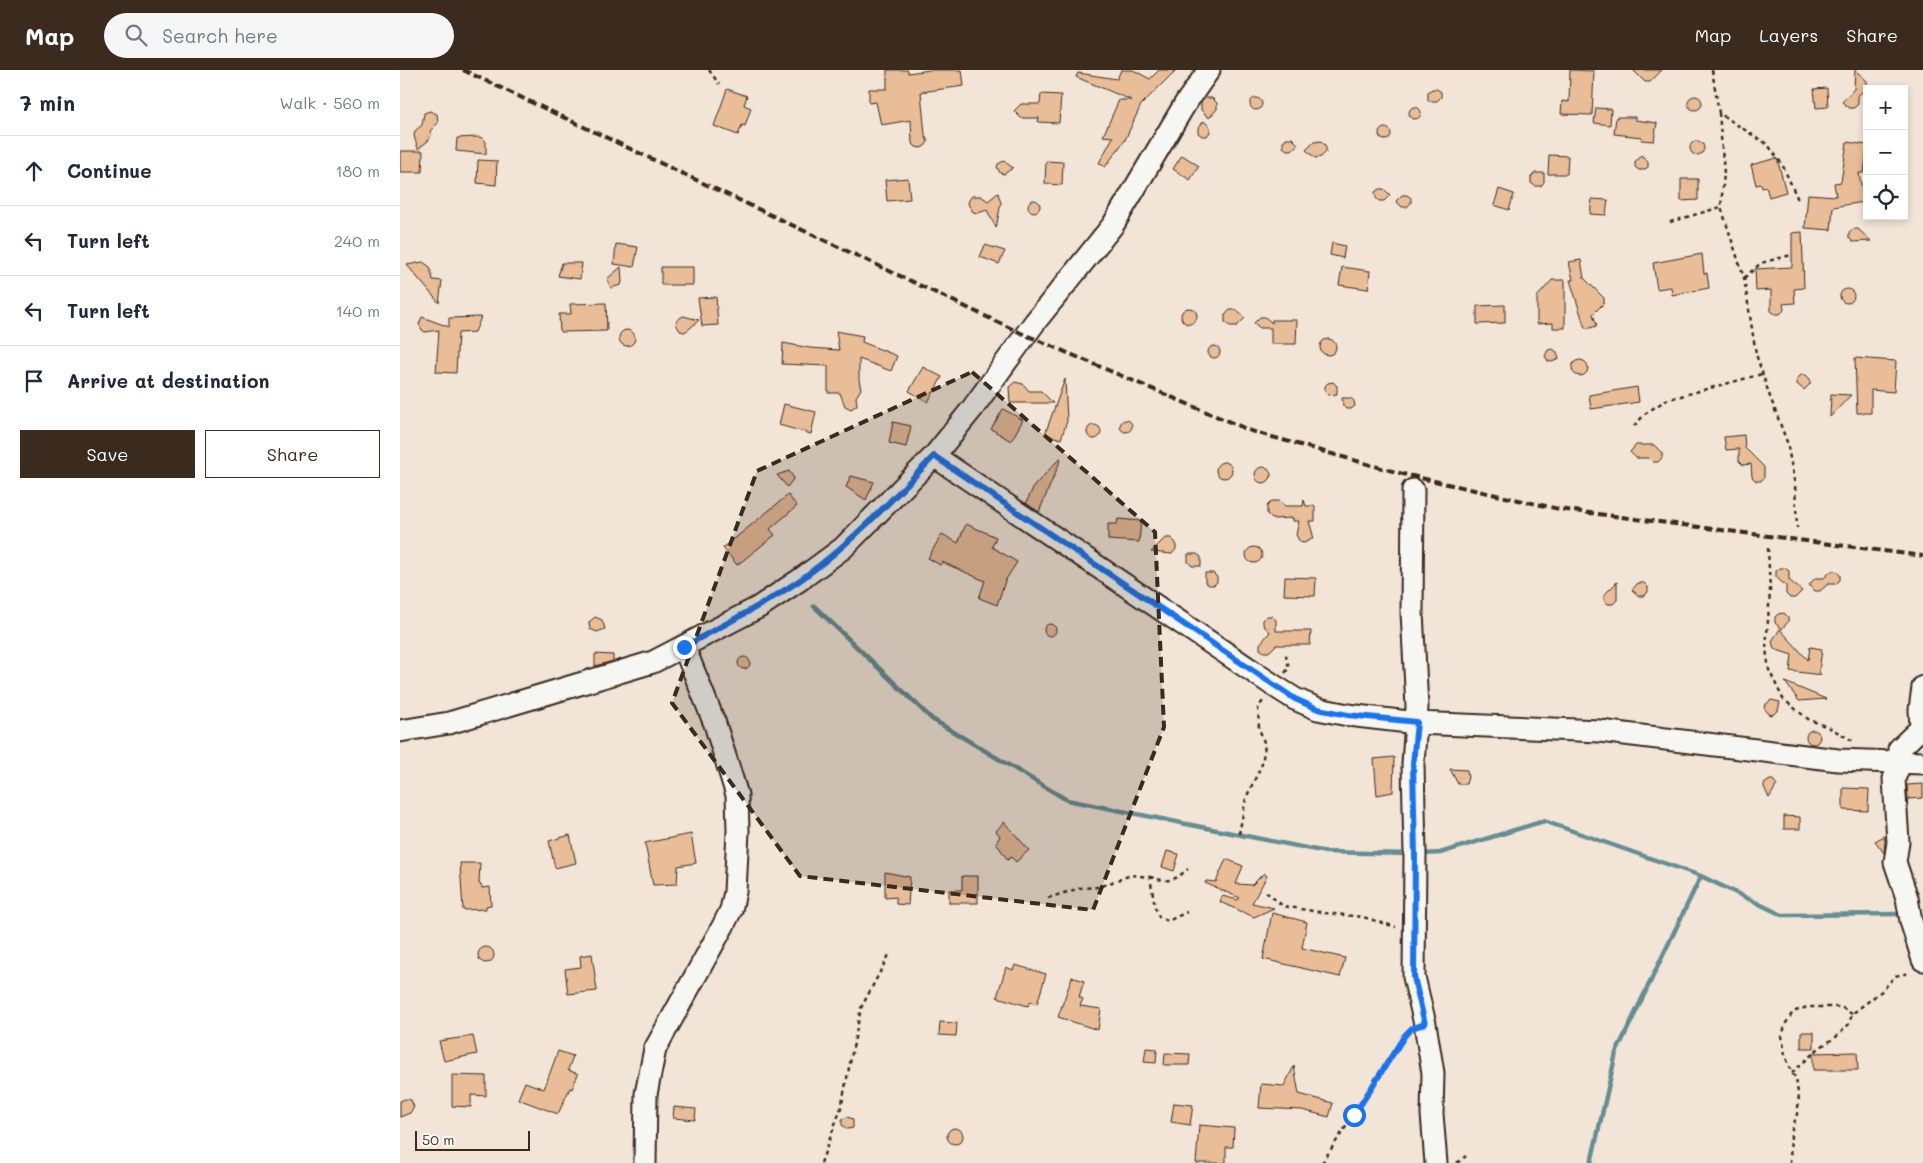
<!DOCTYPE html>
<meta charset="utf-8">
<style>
body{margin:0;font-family:Mali,sans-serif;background:#f6f6f7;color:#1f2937}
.controls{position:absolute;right:15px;top:15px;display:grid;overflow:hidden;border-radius:0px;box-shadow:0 2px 8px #0003}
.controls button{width:45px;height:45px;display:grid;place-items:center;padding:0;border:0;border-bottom:1px solid #e0e1e3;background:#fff;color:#1f2937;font:25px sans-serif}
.scale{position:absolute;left:15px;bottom:12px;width:115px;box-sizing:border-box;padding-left:5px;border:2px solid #3b2a1e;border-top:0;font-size:14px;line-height:18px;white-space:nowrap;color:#3b2a1e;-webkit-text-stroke:4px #f6f6f2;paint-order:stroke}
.stop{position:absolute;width:15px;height:15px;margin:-11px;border:4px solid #1a73e8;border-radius:50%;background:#fff}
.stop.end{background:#1a73e8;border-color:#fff;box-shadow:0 1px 5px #0008}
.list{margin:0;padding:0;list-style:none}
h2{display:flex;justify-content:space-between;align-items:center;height:65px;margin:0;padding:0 20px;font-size:21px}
h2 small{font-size:16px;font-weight:400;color:#747a83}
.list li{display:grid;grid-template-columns:32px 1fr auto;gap:15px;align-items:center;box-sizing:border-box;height:70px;padding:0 20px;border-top:1px solid #e0e1e3}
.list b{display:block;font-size:19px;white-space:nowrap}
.list em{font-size:16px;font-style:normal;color:#747a83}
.actions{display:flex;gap:10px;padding:15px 20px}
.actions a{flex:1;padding:11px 0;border:1px solid #3b2a1e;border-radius:0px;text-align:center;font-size:18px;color:#3b2a1e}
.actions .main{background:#3b2a1e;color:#fff}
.icon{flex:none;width:28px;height:28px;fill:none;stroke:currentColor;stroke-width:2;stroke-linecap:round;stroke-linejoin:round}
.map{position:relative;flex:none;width:1523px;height:1093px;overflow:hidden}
header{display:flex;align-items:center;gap:30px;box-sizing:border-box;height:70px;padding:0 25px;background:#3b2a1e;color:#fff}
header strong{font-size:24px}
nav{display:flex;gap:28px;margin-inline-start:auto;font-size:18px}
.search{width:350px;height:45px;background:#f6f6f7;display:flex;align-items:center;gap:12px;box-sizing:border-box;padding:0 18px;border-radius:28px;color:#747a83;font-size:19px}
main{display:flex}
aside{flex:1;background:#fff}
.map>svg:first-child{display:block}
</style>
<header>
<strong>Map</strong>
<div class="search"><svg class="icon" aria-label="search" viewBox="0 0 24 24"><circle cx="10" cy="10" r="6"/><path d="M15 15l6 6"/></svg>Search here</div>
<nav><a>Map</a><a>Layers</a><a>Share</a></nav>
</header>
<main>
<aside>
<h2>7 min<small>Walk · 560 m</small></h2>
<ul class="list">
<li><svg class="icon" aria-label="ahead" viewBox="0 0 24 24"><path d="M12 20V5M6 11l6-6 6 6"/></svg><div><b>Continue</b></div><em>180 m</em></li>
<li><svg class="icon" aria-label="left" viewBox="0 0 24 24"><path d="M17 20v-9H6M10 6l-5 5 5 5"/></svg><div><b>Turn left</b></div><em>240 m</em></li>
<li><svg class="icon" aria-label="left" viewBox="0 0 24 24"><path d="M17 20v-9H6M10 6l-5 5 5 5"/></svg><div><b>Turn left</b></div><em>140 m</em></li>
<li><svg class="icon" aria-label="arrive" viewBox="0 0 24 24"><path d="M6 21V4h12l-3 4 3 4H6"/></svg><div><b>Arrive at destination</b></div></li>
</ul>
<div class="actions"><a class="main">Save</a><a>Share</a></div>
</aside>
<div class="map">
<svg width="1523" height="1093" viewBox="0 0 1523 1093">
<rect width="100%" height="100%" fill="#f2e5d7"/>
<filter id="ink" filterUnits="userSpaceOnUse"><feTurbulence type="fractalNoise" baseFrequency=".02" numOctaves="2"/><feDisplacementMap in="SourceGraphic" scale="10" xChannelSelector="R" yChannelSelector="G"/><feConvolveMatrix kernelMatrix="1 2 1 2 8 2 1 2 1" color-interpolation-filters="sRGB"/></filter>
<g filter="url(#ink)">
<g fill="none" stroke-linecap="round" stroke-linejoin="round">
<path stroke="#668d92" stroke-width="4.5" d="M414,536L532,649L667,730L926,782L1009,784
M1022,784L1040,783L1144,751L1301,806L1382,845L1503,844
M1191,1093L1216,983L1301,806"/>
</g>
<path fill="#e8bd98" stroke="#3b2a1e" d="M487,0H508V3L530,0H562L564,16L521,22L525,65L528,72L525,76L521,78L516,77L512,73L511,50L481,55L476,32L469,33V19H487Z
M721,0H733L750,9L759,0H776L741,35L725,70L705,97L699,93L713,67L703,66L719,30H731L676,7L678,3L717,9Z
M1170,0L1194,1L1192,45L1161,44L1162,31L1169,32Z
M1233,0H1262L1250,12H1245Z
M1455,0L1467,11V17L1458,26V34L1454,38H1449L1442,32L1454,19Z
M1427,18L1428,37L1416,38L1414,19Z
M327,19L347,26L344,35L351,38L345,56L342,55L338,65L314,56Z
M1032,19H1037L1041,22V27L1037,31H1028V22Z
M641,24L661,25L659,53L638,52L639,48H621L614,41L621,34H640Z
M1288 33a7 7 0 1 1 14 0a7 7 0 1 1-14 0Z
M850 34a6 6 0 1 1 12 0a6 6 0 1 1-12 0Z
M805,28H812L817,33V39L809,48L801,40V33Z
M1009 43a6 6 0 1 1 12 0a6 6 0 1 1-12 0Z
M1196,38L1211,39L1210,55L1194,53Z
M30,41L37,44L38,53L30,61L31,65L29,70L18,79L14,66L15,61L22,55L24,43Z
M1216,47H1235V50L1257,53L1254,71L1241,70L1242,67L1214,64Z
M804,51L810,57V62L807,66H802L798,63V58Z
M979 64a6 6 0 1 1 12 0a6 6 0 1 1-12 0Z
M77,67L83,68L86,72V84L56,81L57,68Z
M886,68H892L898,74L892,80H887L883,77V72Z
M921,71L926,76V82L921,87L915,88L906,80L914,72Z
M1290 78a7 7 0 1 1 14 0a7 7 0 1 1-14 0Z
M1447,72L1467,75L1464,103H1459L1464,132L1433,137L1431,160L1405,158L1408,124L1436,126L1434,113L1441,112Z
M0,81H23L22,102H0Z
M782,85L799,96L790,110L773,99Z
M1149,85L1168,86L1167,104H1148Z
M1241,85L1248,91V97L1244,100H1239L1235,97V92Z
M1377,88L1386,122L1369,127L1366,117L1362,118L1361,114L1356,115L1351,95Z
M78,90L97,91L96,115L77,113Z
M604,91L613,98L604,104L600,103L597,97L598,94Z
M646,91L663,92L662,115L645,114Z
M1135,103H1144V112L1141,116H1135L1131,113V107Z
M508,108L510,129L487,131L485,110Z
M1281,109H1298V130L1281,131Z
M979,119H984L990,125L984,131H979L976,128L975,122Z
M1099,119L1114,124L1109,140L1094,135Z
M598,123L601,133L596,158L587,140L578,143L573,142L568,134L569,130L572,126H581L588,131Z
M1002,125H1007L1011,128V133L1007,137H1002L996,131Z
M1192,129L1208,130L1206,145L1190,144Z
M628 136a6 6 0 1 1 12 0a6 6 0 1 1-12 0Z
M1453,159H1458L1471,171L1453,172L1449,168V162Z
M1402,162L1404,218L1394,219L1395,233L1383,234L1384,240L1380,244H1375L1371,241V220L1356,221L1355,199L1392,197V163Z
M932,173L945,176L943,188L930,185Z
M216,174L238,177L234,197L214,194Z
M585,175L605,181L599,194L580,187Z
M1302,184L1304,204L1307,203L1309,218L1272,225L1271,217L1257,219L1253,193Z
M1181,190L1184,208L1204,228V233L1193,244L1197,256L1190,258H1185L1170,210H1173L1169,192Z
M23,192L30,197L33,210L42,211L39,233L7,195Z
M162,193H182L180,209L158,206Z
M221,197L222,212L221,215L211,218L207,209Z
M261,197H293V215H261Z
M942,197L970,201L968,219L939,215Z
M1152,210H1165V258H1153V253L1137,254V227Z
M1440 226a7 7 0 1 1 14 0a7 7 0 1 1-14 0Z
M316,227L318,255L302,256L298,228Z
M206,233L207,261L160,262L159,244H171L170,234Z
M1105,235V253L1077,254V236Z
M781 246a8 8 0 1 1 16 0a8 8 0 1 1-16 0Z
M830,240H836L845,248L837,256H830L825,252V245Z
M283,246L299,250L288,260L284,262L280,261L276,254L277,250Z
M22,247L49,257V248L81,247L75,262L58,263L56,303L36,302L39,260L25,262L22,260L19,254Z
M860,247H865L872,253V250H897L896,274H871V258H860L854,253Z
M219 268a8 8 0 1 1 16 0a8 8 0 1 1-16 0Z
M436,261L463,266L462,272L497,286L491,301L459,289V310L461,319L456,327L457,335L451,339L445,336L440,323H428V296L382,294L383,273L410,278L439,280Z
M920 277a8 8 0 1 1 16 0a8 8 0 1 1-16 0Z
M808 282a6 6 0 1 1 12 0a6 6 0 1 1-12 0Z
M1153,279L1157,282L1159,289L1152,292L1148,291L1145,286L1148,280Z
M1455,288L1496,291L1494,322L1471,320V343H1457Z
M1172 298a8 8 0 1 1 16 0a8 8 0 1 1-16 0Z
M523,297L542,307L528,332L509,321Z
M1401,305H1406L1410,309V314L1404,320L1397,314V309Z
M665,309L667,351L661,369L645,364Z
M615,312L623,314L629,321H641L653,333H610L609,317Z
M933,312L937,316V324L928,325L925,321V316L928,313Z
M1237,317L1239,332L1191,339L1189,325Z
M1431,324L1451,325L1430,347Z
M942,328H951L954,331L955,336L951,339H946L943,336Z
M384,334L416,342L411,364L379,355Z
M603,339L623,350L611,371L591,359Z
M720 356a6 6 0 1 1 12 0a6 6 0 1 1-12 0Z
M493,352L511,356L506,377L489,373Z
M687 362a7 7 0 1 1 14 0a7 7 0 1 1-14 0Z
M1344,365L1345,378L1364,397V407L1361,411H1356L1352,407L1351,394L1343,395L1339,391V379L1326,380L1324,367Z
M1236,375H1254L1262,383V388L1258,392H1253L1249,388H1236L1230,382Z
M660,388L661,389L639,442L626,433L634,416Z
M816 400a8 8 0 1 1 16 0a8 8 0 1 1-16 0Z
M855 405a8 8 0 1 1 16 0a8 8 0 1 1-16 0Z
M389,401L394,408L387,417L377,405Z
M451,406L474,412L466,430L446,417Z
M388,425L397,436L370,459L375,465L337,495L323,478Z
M904,430L906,436H915V451H909L913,465L912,469L904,473L900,472L896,465L899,451H893V448L872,449L867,444V436L872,431H879L885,436H903Z
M718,449L741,451L739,472L708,470V454H717Z
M566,454L596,467L592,477L617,492L605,511L597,535L579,528L585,511L542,492L540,495L528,488L542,464L558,473Z
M765,468H771L776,473V479L772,484L751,482Z
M846 485a8 8 0 1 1 16 0a8 8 0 1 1-16 0Z
M788,484H797L801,487V496H792L788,492Z
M1380,498H1385L1389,501V510L1402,521L1395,528H1390L1386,524V516L1376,507V501Z
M1431,501H1436L1440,505V510L1436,514H1428L1420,521H1415L1409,515L1415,508H1424Z
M805,503H813L817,507V512L814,515H809L805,512Z
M885,507L916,508L915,526L884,525Z
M1217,512V530L1213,534H1208L1204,530V525Z
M1238,513H1244L1248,517V522L1244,526H1239L1232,520Z
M1384,543L1388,547V552L1382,559L1375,553V547L1378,544Z
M867,546H872L876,550V561H911L910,575H876L869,582H864L860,579V574L870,562L863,555V550Z
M195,547L202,550L205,559L197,562L190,559L189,552Z
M644 560a6 6 0 1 1 12 0a6 6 0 1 1-12 0Z
M1380,559L1408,590L1410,577L1422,579L1419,602L1421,605L1390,601L1392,585L1374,579L1372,571Z
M195,584L213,585V591L195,596Z
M338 593a6 6 0 1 1 12 0a6 6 0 1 1-12 0Z
M1385,612L1426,629L1399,631Z
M1371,630L1380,632L1378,641L1372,645L1369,644L1364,638L1365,635Z
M1406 667a7 7 0 1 1 14 0a7 7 0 1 1-14 0Z
M994,687L993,722L977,725L974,689Z
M1050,699L1067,700L1068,707L1066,714H1058Z
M1370,710H1373L1377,715L1369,728L1364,717V714Z
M1523,714V728L1508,729L1507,715Z
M1443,718L1469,719L1468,741L1443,740Z
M1384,746L1400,747V759H1384Z
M604,752L629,780L616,792L611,787L608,790L596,773L600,766L596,761Z
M291,764L296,793L278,796L277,814L253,815L245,773Z
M170,765L176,793L155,798L149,771Z
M1484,766L1485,771L1484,783L1475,771Z
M767,781L779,784L774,801L762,797Z
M826,789L843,796L836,814L852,815L864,803L867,806L852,833L874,838L854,847L820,832L822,826L838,830L840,828L805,813L806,811L816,812Z
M60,793H80L79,814H81L82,818L90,817L91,835L86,836V839L63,840Z
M485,802L510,807L508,835L496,834V827L485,828Z
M562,806H578V833H549V820H562Z
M872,843L907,852L902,878L945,888L940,907L863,889Z
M78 885a8 8 0 1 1 16 0a8 8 0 1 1-16 0Z
M192,884L197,921L168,924L165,899L181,897L180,886Z
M615,895L646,904L637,934L630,932L628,936L597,927L606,897L613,900Z
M672,907L684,911L679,927L683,929L680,936L701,939L698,960L658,947Z
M540,952L557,953L556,966L539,965Z
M1401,962H1414V978H1401Z
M73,966L77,984L44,991L39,971Z
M746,978L757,979L756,993L744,992Z
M158,981L173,986L168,1000L178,1004L172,1019L170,1018L158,1044L118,1029L125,1012L144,1019Z
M1457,982L1458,1000H1413V983Z
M765,983L790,984L789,995H764Z
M894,996L899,1024L933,1033L929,1047L902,1040L859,1038L861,1014L884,1016Z
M52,1005L86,1006V1026L71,1025V1037L52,1036Z
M5,1029L11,1030L14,1037L10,1043L0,1047V1031Z
M774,1033L793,1035L790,1055L771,1052Z
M274,1037L296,1039L295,1050L273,1048Z
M447,1047L453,1049V1058L447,1059L442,1055V1049Z
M799,1055L834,1058L833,1077H826V1093H796Z
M547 1066a8 8 0 1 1 16 0a8 8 0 1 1-16 0Z"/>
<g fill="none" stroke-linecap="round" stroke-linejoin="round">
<g stroke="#3b2a1e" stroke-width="25">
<path id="minor" d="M534,386L876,617L895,629L918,639L948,645L1017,653L1200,661L1438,690L1523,693
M1013,420L1012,542L1017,637L1013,694L1015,784L1014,907L1025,954L1033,1003L1032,1044L1036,1093
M1523,617L1520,640L1521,658L1499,679L1500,693L1494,709L1498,772L1495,792L1507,828L1511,851L1523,890
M0,661L49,653L253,592L359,537L401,509L443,478L534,386L572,339L635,252L713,155L785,34L809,0
M245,1093L246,1024L255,979L323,856L331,840L335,822L338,761L337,725L315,654L284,577"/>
</g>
<path stroke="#3b2a1e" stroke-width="2.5" stroke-dasharray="4 4" stroke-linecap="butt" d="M309,0L319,14
M1312,0L1319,43L1368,75L1382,94L1399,132
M1319,43L1324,103L1321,137L1344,208L1356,284L1369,324L1387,372L1395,415L1397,458
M1270,152L1321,137
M1344,208L1361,193L1391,185
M1234,356L1246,343L1266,330L1362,304
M1368,478L1370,521L1366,579L1369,600L1383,629L1408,649L1430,658L1455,672
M885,603L889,598L885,581
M839,764L846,728L862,694L865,675L859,658L858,637L865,629
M750,807C770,813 773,811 788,799
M866,822L883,836L925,843L963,847L996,857
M648,828L680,818L699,817L731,805L750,807L755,837L759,847L768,851L787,842
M1392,1003L1419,978L1436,967L1449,954L1452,944L1483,920L1495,906L1509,903
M421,1093L441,1038L461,938L489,885
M922,1093L1008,962
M1057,1093L1066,1086
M1390,1093L1391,1063L1397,1044L1399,1031L1396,1008L1392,1003L1385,985L1382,966L1386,953L1393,942L1407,937H1441L1452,944"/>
<use href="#minor" stroke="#f6f6f2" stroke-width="21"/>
<path stroke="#3b2a1e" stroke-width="4" stroke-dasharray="8 4" stroke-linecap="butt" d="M63,0L621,263L851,361L1003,404L1159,439L1523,486"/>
</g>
</g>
<g fill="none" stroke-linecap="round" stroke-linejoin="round" filter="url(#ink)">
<path stroke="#1a73e8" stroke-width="6" d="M284,577C324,554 365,535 403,508C451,473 492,430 534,386L895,629L918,639L948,645L1017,652L1013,694L1015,784L1014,907L1025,954L1012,958L1005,965L954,1045"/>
</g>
<path fill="#3b2a1e" fill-opacity="0.2" stroke="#3b2a1e" stroke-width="4" stroke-dasharray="10 6" stroke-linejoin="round" d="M572,302L755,462L764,657L693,840L400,806L272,633L357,401Z"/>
</svg>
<div class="controls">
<button>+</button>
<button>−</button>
<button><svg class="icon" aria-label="locate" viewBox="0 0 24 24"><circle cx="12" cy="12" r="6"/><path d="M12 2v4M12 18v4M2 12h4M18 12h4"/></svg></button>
</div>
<div class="scale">50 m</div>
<div class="stop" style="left:954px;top:1045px"></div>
<div class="stop end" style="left:284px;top:577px"></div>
</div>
</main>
